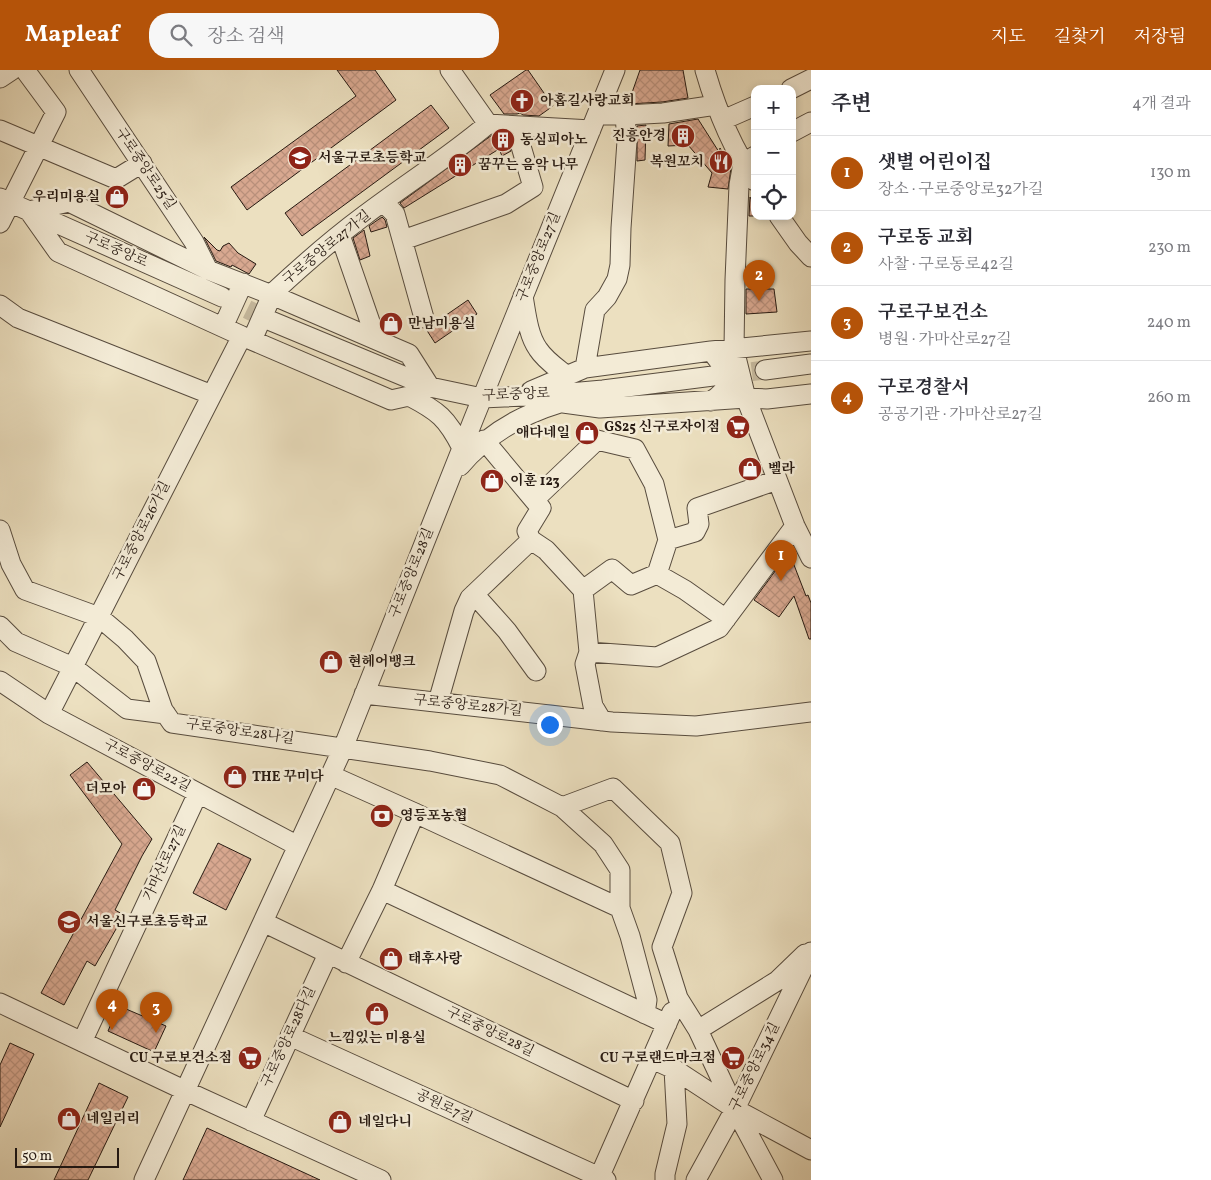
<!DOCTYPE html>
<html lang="ko">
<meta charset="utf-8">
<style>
body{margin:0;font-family:Vollkorn,"Noto Serif KR",serif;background:#f7f7f7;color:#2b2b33}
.controls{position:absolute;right:15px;top:15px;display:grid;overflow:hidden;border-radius:10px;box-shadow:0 2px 8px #0003}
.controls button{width:45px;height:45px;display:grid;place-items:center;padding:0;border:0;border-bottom:1px solid #e1e1e2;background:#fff;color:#2b2b33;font:25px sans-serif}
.scale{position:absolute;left:15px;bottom:12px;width:104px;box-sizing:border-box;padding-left:5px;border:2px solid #271a12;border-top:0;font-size:14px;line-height:18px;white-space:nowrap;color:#271a12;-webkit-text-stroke:4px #f3ebd6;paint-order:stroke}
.you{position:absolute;left:549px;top:654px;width:18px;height:18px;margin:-12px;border:4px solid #fff;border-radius:50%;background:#1a73e8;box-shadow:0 0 0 8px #1a73e833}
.badge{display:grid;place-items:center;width:32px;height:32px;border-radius:50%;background:#b45309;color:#fff;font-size:16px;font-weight:700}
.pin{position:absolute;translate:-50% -41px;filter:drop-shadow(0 1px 2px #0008)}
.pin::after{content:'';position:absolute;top:26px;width:18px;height:15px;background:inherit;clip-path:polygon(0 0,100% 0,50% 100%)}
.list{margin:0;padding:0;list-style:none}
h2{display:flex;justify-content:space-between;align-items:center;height:65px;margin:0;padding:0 20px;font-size:21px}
h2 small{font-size:16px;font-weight:400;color:#7c7c81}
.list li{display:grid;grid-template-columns:32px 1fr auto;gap:15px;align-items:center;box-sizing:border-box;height:75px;padding:0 20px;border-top:1px solid #e1e1e2}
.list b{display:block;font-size:19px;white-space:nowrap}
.list p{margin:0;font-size:16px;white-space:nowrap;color:#7c7c81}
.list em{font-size:16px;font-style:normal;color:#7c7c81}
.icon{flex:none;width:28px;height:28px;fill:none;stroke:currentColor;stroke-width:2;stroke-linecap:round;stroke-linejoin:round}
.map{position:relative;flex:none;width:811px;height:1110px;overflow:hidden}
header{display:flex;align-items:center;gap:30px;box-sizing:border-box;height:70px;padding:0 25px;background:#b45309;color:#fff}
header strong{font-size:24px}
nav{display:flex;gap:28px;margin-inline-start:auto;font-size:18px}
.search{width:350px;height:45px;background:#f7f7f7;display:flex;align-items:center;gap:12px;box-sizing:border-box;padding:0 18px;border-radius:20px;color:#7c7c81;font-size:19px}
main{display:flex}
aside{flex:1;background:#fff}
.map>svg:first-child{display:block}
</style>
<header>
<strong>Mapleaf</strong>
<div class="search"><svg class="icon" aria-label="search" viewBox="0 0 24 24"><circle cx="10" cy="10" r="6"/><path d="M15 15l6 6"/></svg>장소 검색</div>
<nav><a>지도</a><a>길찾기</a><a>저장됨</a></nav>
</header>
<main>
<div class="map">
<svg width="811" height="1110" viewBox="0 0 811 1110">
<defs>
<pattern id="building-cross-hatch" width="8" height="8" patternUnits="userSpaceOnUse" patternTransform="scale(1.25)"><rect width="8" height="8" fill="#d8a890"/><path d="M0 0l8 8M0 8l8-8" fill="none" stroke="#b9907b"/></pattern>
</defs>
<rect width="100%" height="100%" fill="#ece0c0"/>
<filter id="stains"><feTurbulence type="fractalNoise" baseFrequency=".004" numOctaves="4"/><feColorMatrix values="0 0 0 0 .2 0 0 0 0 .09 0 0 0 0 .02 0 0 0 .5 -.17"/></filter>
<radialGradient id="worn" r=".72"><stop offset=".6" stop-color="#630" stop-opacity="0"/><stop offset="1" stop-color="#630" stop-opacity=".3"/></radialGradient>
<path fill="url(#building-cross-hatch)" stroke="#271a12" d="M337,0H375L396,30L247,140L231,117L356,26Z
M526,0H528L553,36L539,46L523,45L520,43L517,44H504L490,25Z
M640,0H683L688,28L662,32L628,34Z
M431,35L449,58L302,166L285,143Z
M698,49L719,82L720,78L731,98L728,119L708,117L712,103L688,75L668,76L669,54Z
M646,55L645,90L637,91V56Z
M492,65L506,66L511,81L502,86L499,79L404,138L400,133Z
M750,127L755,136V146H749Z
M382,147L385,150L387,157L371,162L369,156Z
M364,160L370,186L360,190L353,168Z
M204,167L217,180L220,181L223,176L229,173L238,183L256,194L249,204L232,195L231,197L216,191Z
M746,219H774L777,242L746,244Z
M468,230L477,244L435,273L426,259Z
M789,482L806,526L808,525L811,533V569H809L794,526L779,547L754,530Z
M87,692L152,769L142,786L115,840L124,845L95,896L87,891L64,935L41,923L122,774L70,705Z
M218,773L251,789L226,840L193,823Z
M119,936L166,956L154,982L108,961Z
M10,973L34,984L0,1057V995Z
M99,1013L128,1027L88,1110H54Z
M207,1058L294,1098L320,1110H183Z"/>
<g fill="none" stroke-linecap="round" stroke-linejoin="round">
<path stroke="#c5b89d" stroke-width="19" stroke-dasharray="19 9" stroke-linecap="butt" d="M222,227L271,251
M724,305L765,300"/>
<g stroke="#584c3e" stroke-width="21">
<path id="minor" d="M79,0L194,172L208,200
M450,0L488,54
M705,0C716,38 732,78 755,111
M0,8L12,0
M791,19L811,9
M625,45L663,43L716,35
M723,50L755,36
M0,60L116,109L142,93
M792,62L811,52
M755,86L743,93L739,115L735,210L734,279L746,328L795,456L811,488
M0,128L222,227
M69,132L208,200L272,225L409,284L430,317L409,326L391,330L242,266L58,182L29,141Z
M384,133L395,144L424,248
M779,146L798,173L811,187
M0,153L56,42L25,0
M340,165L376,269
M403,170L506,134L533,117L515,56
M523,226C526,243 528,265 538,279C545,290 557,298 567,306
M0,235L18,248L212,325
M271,251L430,317L482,328L547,325L603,320L713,306
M223,257L243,213
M252,270L272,225L275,221C304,194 334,168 365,145C406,114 449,87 488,54L591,60
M585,298L595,240L607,227L617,209L620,195L621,158L627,71L625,45H597
M765,300L811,294
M531,321L585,298L711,281L811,271
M409,326C438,341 447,348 462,378
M711,331C738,315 726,299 711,281
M556,332L600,338L746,328L767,329L811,324
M484,370L534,430
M460,396C487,364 520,345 560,333
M0,460L11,494L25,520L99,547L125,569L146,591L163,640L172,653L430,691L500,705L562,737L613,718L670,773L682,823L662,877L678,928L698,960L735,1039L773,1110
M531,470L546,480L583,520L589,582L585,594L593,636L602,651
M657,504L668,470L695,462L699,454L697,438L777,410
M583,520L612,499L631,515L657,504L685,520L726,549
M474,524L507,561L536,601
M0,556L16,572L73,597L127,639L166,644
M589,582L657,587L719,558L795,456
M0,611L49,644L298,776
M364,624L612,652L696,656L811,642
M438,632L464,541L470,528L531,470L527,461L541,438L534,430L597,370L635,379L654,414L668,470
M49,644L242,266
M330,705L415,743L620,838
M562,737L603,774L620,800V838L630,866L647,930L645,944
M382,820L667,954
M263,852L634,1031
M346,893L382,820L415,743
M0,933L186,1021L381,1110
M698,960L777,911L805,884
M290,966L606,1110
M82,972L198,723
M652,989L674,999L735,1039L811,1080
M251,1051L328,884
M144,1110L343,678L474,348L615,0
M598,1110L672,942
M665,1110V1104L677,1054L674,999
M696,1110L735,1039L811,882"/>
</g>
<use href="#minor" stroke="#f3ebd6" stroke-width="19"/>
</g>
<defs>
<g id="church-disc" transform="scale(1.25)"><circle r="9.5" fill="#8f2418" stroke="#f3ebd6"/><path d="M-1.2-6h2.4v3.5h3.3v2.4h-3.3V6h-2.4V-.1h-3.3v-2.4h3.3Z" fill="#fff"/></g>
<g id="building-disc" transform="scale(1.25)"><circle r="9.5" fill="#8f2418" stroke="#f3ebd6"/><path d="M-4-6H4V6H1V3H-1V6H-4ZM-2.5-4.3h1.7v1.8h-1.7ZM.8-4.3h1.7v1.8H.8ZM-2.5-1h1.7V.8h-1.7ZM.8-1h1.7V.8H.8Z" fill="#fff"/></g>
<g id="school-disc" transform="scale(1.25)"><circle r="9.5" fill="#8f2418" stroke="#f3ebd6"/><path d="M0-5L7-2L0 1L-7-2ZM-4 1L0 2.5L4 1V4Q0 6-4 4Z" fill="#fff"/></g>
<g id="restaurant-disc" transform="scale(1.25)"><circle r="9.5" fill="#8f2418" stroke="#f3ebd6"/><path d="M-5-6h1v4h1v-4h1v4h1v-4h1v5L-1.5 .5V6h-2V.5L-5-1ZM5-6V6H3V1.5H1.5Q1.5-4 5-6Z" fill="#fff"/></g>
<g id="shop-disc" transform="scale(1.25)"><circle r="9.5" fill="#8f2418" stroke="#f3ebd6"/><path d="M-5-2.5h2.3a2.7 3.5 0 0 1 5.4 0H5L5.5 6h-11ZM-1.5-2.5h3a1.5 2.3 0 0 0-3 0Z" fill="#fff"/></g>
<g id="supermarket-disc" transform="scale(1.25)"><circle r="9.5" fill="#8f2418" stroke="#f3ebd6"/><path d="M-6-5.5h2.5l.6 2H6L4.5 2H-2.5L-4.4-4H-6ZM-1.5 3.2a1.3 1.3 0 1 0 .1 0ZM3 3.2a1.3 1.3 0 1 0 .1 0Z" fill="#fff"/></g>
<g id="bank-disc" transform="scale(1.25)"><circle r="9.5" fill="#8f2418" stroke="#f3ebd6"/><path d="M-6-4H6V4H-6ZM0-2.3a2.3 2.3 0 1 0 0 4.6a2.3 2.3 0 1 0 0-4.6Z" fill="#fff"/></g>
</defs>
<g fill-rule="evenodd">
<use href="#church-disc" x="522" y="31"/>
<use href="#building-disc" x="683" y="66"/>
<use href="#building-disc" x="503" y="70"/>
<use href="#school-disc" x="300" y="88"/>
<use href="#restaurant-disc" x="721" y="92"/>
<use href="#building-disc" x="460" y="95"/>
<use href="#shop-disc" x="117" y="127"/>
<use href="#shop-disc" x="391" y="254"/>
<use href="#supermarket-disc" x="738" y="357"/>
<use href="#shop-disc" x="587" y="363"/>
<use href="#shop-disc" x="750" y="399"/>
<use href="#shop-disc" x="492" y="411"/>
<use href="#shop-disc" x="331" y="592"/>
<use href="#shop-disc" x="235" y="707"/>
<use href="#shop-disc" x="144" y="719"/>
<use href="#bank-disc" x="382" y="746"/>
<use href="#school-disc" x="69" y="852"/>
<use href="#shop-disc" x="391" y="889"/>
<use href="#shop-disc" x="377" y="944"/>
<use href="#supermarket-disc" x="250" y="988"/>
<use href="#supermarket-disc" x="733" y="988"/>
<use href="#shop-disc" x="69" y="1049"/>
<use href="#shop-disc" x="340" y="1052"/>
</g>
<g text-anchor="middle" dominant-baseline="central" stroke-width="5" stroke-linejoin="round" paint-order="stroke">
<g font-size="14" font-weight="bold" fill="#271a12" stroke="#f3ebd6" text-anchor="start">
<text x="540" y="31">아홉길사랑교회</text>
<text x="666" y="66" text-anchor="end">진흥안경</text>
<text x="520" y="70">동심피아노</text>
<text x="318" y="88">서울구로초등학교</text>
<text x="704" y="92" text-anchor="end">복원꼬치</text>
<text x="478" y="95">꿈꾸는 음악 나무</text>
<text x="100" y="127" text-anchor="end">우리미용실</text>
<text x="408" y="254">만남미용실</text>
<text x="720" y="357" text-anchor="end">GS25 신구로자이점</text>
<text x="570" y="363" text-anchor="end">애다네일</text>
<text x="768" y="399">벨라</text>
<text x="510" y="411">이훈 123</text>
<text x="348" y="592">현헤어뱅크</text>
<text x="252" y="707">THE 꾸미다</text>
<text x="126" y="719" text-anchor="end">더모아</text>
<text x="400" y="746">영등포농협</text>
<text x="86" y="852">서울신구로초등학교</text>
<text x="408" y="889">태후사랑</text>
<text x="377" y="968" text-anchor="middle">느낌있는 미용실</text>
<text x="232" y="988" text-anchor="end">CU 구로보건소점</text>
<text x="716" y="988" text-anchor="end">CU 구로랜드마크점</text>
<text x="86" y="1049">네일리리</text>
<text x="358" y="1052">네일다니</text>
</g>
<g font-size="14" fill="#271a12" stroke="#f3ebd6">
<text transform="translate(145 99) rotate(56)">구로중앙로25길</text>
<text transform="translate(327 178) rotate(-39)">구로중앙로27가길</text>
<text transform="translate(116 180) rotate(24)">구로중앙로</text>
<text transform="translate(539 187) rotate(-68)">구로중앙로27길</text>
<text transform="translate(516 325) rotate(-2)">구로중앙로</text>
<text transform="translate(142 461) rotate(-63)">구로중앙로26가길</text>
<text transform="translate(412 503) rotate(-68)">구로중앙로28길</text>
<text transform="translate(468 636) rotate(6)">구로중앙로28가길</text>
<text transform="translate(240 662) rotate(8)">구로중앙로28나길</text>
<text transform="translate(147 696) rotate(28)">구로중앙로22길</text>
<text transform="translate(165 793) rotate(-65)">가마산로27길</text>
<text transform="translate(490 962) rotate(26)">구로중앙로28길</text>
<text transform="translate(289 967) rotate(-65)">구로중앙로28다길</text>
<text transform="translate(755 997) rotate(-64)">구로중앙로34길</text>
<text transform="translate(444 1037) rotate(25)">공원로7길</text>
</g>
</g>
<rect width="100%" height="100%" filter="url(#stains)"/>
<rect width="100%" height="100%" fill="url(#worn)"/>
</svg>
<div class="controls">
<button>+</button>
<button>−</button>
<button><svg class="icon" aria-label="locate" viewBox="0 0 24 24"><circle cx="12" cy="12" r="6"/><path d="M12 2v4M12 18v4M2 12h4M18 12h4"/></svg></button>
</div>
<div class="scale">50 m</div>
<div class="you"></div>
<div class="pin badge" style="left:781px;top:511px">1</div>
<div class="pin badge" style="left:759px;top:231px">2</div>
<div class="pin badge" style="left:156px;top:963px">3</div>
<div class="pin badge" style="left:112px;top:960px">4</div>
</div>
<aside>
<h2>주변<small>4개 결과</small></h2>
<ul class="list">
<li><span class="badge">1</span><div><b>샛별 어린이집</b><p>장소 · 구로중앙로32가길</p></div><em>130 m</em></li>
<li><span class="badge">2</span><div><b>구로동 교회</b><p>사찰 · 구로동로42길</p></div><em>230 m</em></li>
<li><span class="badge">3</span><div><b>구로구보건소</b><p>병원 · 가마산로27길</p></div><em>240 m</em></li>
<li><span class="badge">4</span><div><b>구로경찰서</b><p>공공기관 · 가마산로27길</p></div><em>260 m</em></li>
</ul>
</aside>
</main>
